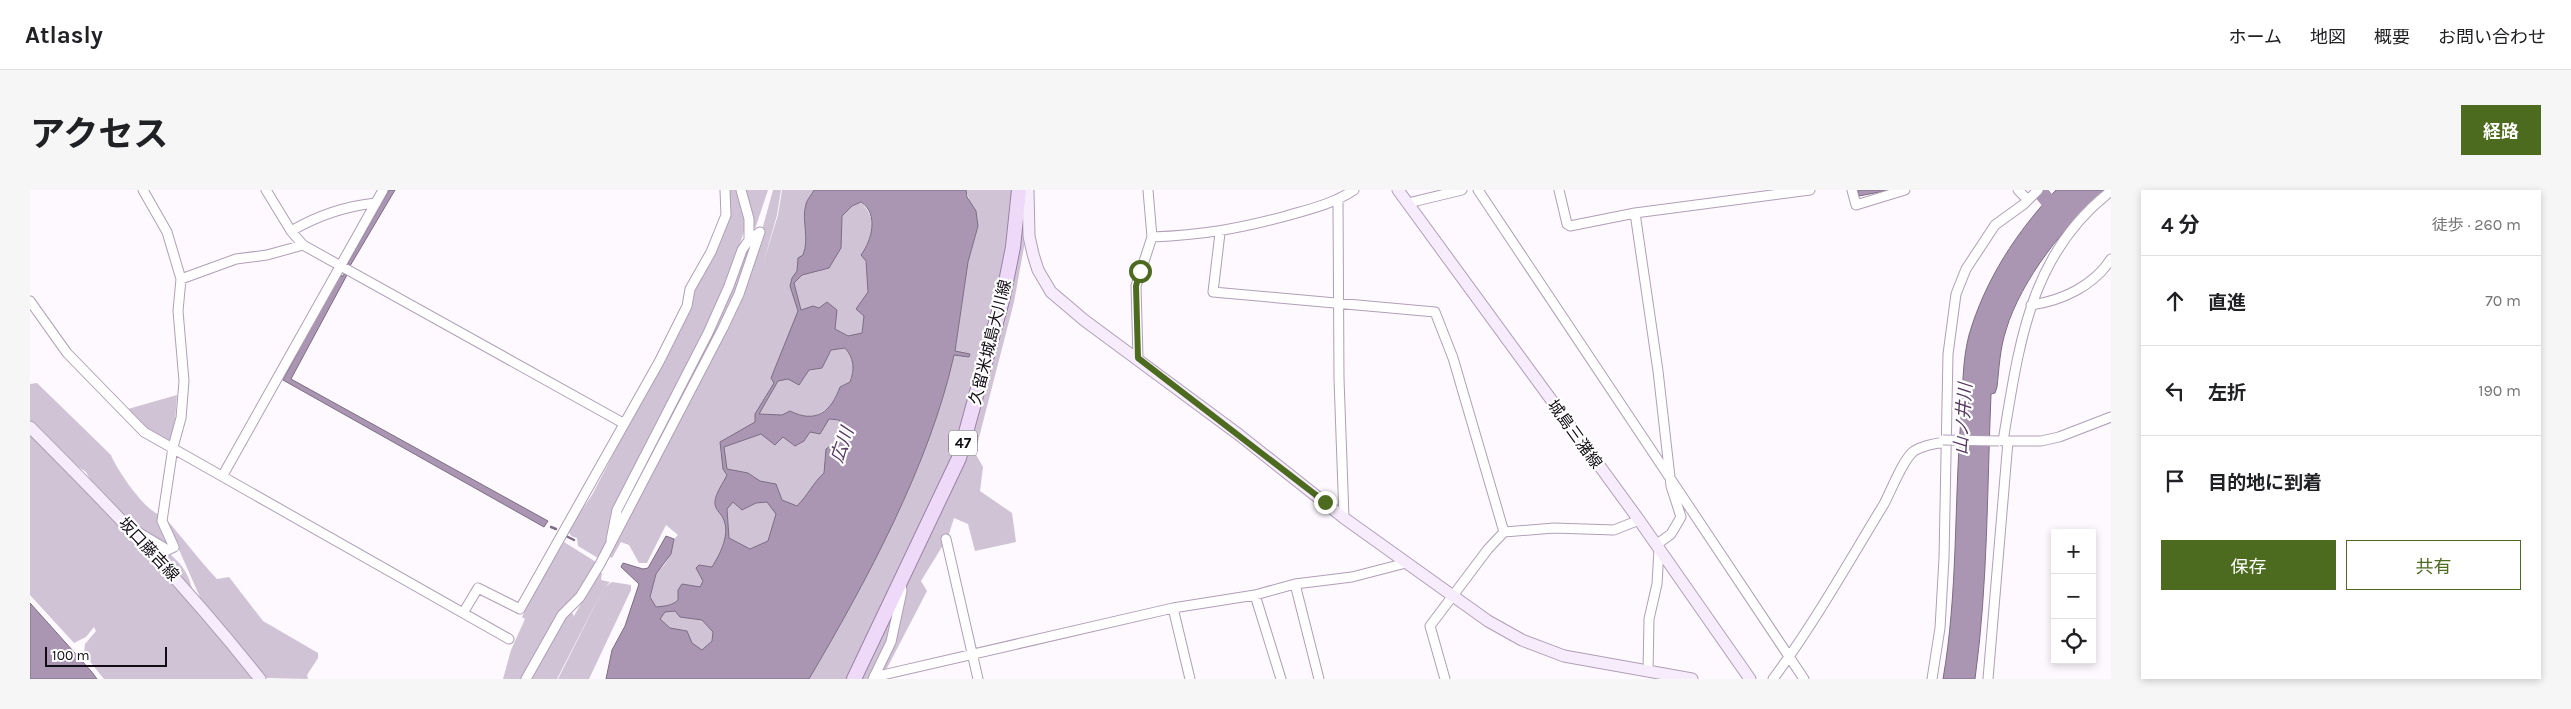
<!DOCTYPE html>
<html lang="ja">
<meta charset="utf-8">
<style>
body{margin:0;font-family:Karla,"Noto Sans JP",sans-serif;background:#f6f6f6;color:#202124}
.controls{position:absolute;right:15px;bottom:15px;display:grid;overflow:hidden;border-radius:0px;box-shadow:0 2px 8px #0003}
.controls button{width:45px;height:45px;display:grid;place-items:center;padding:0;border:0;border-bottom:1px solid #e0e0e0;background:#fff;color:#202124;font:25px sans-serif}
.scale{position:absolute;left:15px;bottom:12px;width:122px;box-sizing:border-box;padding-left:5px;border:2px solid #120c14;border-top:0;font-size:14px;line-height:18px;white-space:nowrap;color:#120c14;-webkit-text-stroke:4px #fff;paint-order:stroke}
.stop{position:absolute;width:15px;height:15px;margin:-11px;border:4px solid #4d6b1f;border-radius:50%;background:#fff}
.stop.end{background:#4d6b1f;border-color:#fff;box-shadow:0 1px 5px #0008}
.list{margin:0;padding:0;list-style:none}
h2{display:flex;justify-content:space-between;align-items:center;height:65px;margin:0;padding:0 20px;font-size:21px}
h2 small{font-size:16px;font-weight:400;color:#757577}
.list li{display:grid;grid-template-columns:32px 1fr auto;gap:15px;align-items:center;box-sizing:border-box;height:90px;padding:0 20px;border-top:1px solid #e0e0e0}
.list b{display:block;font-size:19px;white-space:nowrap}
.list em{font-size:16px;font-style:normal;color:#757577}
.actions{display:flex;gap:10px;padding:15px 20px}
.actions a{flex:1;padding:11px 0;border:1px solid #4d6b1f;border-radius:0px;text-align:center;font-size:18px;color:#4d6b1f}
.actions .main{background:#4d6b1f;color:#fff}
.icon{flex:none;width:28px;height:28px;fill:none;stroke:currentColor;stroke-width:2;stroke-linecap:round;stroke-linejoin:round}
.map{position:relative;flex:none;width:2081px;height:489px;overflow:hidden;border-radius:0px}
header{display:flex;align-items:center;gap:30px;box-sizing:border-box;height:70px;padding:0 25px;background:#fff;border-bottom:1px solid #e0e0e0}
header strong{font-size:24px}
nav{display:flex;gap:28px;margin-inline-start:auto;font-size:18px}
.intro{display:flex;align-items:center;justify-content:space-between;box-sizing:border-box;height:120px;padding:0 30px}
h1{margin:0;font-size:35px}
.button{padding:12px 22px;border-radius:0px;background:#4d6b1f;color:#fff;font-size:18px;font-weight:700}
main{display:flex;gap:30px;padding:0 30px}
aside{flex:1;background:#fff;border-radius:0px;box-shadow:0 2px 8px #0003}
.map>svg:first-child{display:block}
</style>
<header>
<strong>Atlasly</strong>
<nav><a>ホーム</a><a>地図</a><a>概要</a><a>お問い合わせ</a></nav>
</header>
<div class="intro"><h1>アクセス</h1><a class="button">経路</a></div>
<main>
<div class="map">
<svg width="2081" height="489" viewBox="0 0 2081 489">
<rect width="100%" height="100%" fill="#fdf9fe"/>
<path fill="#d0c3d6" d="M698,0H708L716,35L698,91L684,128L597,291L581,327L576,352L568,368L548,356L547,348L541,346L538,340L562,305L662,114C664,94 677,82 685,65C694,44 695,22 698,0Z
M715,0H738L725,39C718,29 720,12 715,0Z
M743,0H751L747,25L733,74L748,25L752,0H815L803,30L826,9C847,23 846,45 832,65C846,85 834,120 832,143L799,156L815,157C824,168 825,179 820,192L810,197L804,214L772,235L799,229L809,230L814,237L809,250L796,259L795,282L778,320L732,304L754,327L691,424L688,472L628,444L626,417L620,407L626,384L635,374L641,364L644,349L648,345L636,335L617,373H609L599,355L591,352L582,368L577,365L726,62Z
M936,0H984L971,93L918,281L818,489H779C835,392 901,274 924,164L939,167L940,164L925,162L938,72L948,36Z
M992,11L994,57L984,112L945,263L953,277L950,301L982,323L986,352L945,361L938,334L924,328L918,347L891,391L897,401L855,482L850,481L877,392L938,257Z
M720,56L707,102L587,334L612,279L689,130L714,65Z
M7,193L81,265C86,279 115,320 128,324L139,355H136L100,334L63,295L56,282L41,272L0,231V194Z
M147,205L145,231L140,251L115,237L98,219Z
M0,241L127,372L227,489H74L54,464L55,454L66,441L64,437L56,447L44,453L0,405Z
M135,328C153,348 168,369 187,389L199,387L233,431L288,463V468L277,485L278,489L236,488L173,414Z
M115,347C136,360 157,373 162,399Z
M534,352L566,372L493,489H473L481,460L495,429L492,427L509,392Z
M568,383H572L571,390L580,392L575,397L582,392L601,395V400L559,489H528L574,397L527,489H502L536,426L541,421L544,426Z
M870,404L860,451L841,489H830Z"/>
<path fill="#aa96b3" stroke="#7c6d83" fill-rule="evenodd" d="M359,0H365L320,76L318,73Z
M784,0H936L937,7L946,21L948,36L938,72L925,161L940,164L939,167L924,165C900,274 836,392 779,489H576L582,460L595,436L609,394L591,377L593,373L613,379L618,378L636,346L644,349L641,364L626,384L620,407L626,417C634,416 642,416 648,410V400L652,394L670,397L673,391L666,378L669,375L682,377C690,364 701,344 693,328C690,322 684,319 685,311C686,303 693,293 697,285L693,279L690,252L725,232V224L744,193L741,188L768,121L760,96L762,88L767,81L768,68L773,65C780,47 771,31 776,14C777,9 782,5 784,0ZM831,12C849,24 842,50 831,65L836,71L838,102L826,119L834,126L832,143L818,146L805,139L807,120L797,112L789,118L783,116L771,120L764,93L772,85L799,78L811,58L812,26L822,16ZM815,158C824,168 825,179 820,192L810,197C801,222 786,234 760,221L752,225L729,224L748,191L758,189L769,195L779,180L792,178L801,160ZM799,229L809,230L814,237L809,250L796,259L794,283C783,293 778,305 767,316L752,310L746,294L730,291L718,283L697,279L694,257L731,244L745,255L753,247L765,256L774,251L780,242L790,244ZM703,312L712,320L726,313L737,312L746,324L738,351L720,359L699,348L697,319ZM645,421L650,427L672,430L683,442L682,451L672,460L662,453L657,441L640,438L630,429L635,422Z
M1828,0H1860L1829,6Z
M2026,0H2075C2036,33 1991,90 1976,140C1970,158 1969,179 1967,197L1965,203L1961,204C1957,299 1958,394 1945,489H1913C1928,403 1924,315 1931,228C1933,201 1932,171 1939,145C1955,90 1987,41 2026,0Z
M310,83L312,87L314,84L317,85L261,189L518,331L514,337L253,190Z
M0,413L61,481L67,489H0Z"/>
<g fill="none" stroke-linecap="round" stroke-linejoin="round">
<path stroke="#7c6d83" stroke-width="2.5" d="M521,337L526,339
M536,346L544,350"/>
<path stroke="#aa96b3" stroke-width="15" d="M2009,0L2026,21"/>
<g stroke="#b09fb7" stroke-width="11">
<path id="street" d="M236,0L261,41L273,55L593,233
M711,0L719,29V50
M1448,0L1774,489
M1529,0L1537,34L1540,36L1605,23L1780,0
M1822,0L1826,15L1875,0
M1988,0L1998,10
M1308,11L1309,189L1314,328
M1378,13L1432,0
M1605,23L1628,181L1641,296L1651,327L1641,344L1626,355
M261,41C287,26 315,16 346,13
M1190,43L1183,102L1405,122L1423,168L1474,342
M1122,47C1172,45 1208,39 1256,26C1280,19 1303,14 1324,0
M151,89L206,69L237,65L273,55
M0,111L37,163L114,242L479,449
M2001,115C2031,111 2064,96 2081,69
M1108,168L1106,96L1122,47L1118,0
M1973,251C1989,156 1999,64 2081,1
M1973,251H2011L2029,247L2081,227
M193,285L353,0
M103,339L138,360L144,357L132,331L143,257L151,228L154,191L148,121L151,89L137,42L113,0
M916,349L948,489
M581,350L587,320L678,143L699,96L712,60L719,50L730,42
M1265,394L1289,489
M1225,405L1251,489
M1143,418L1160,489
M433,423L448,398L490,419L629,172L657,116L660,99L681,62L696,25L695,0
M1618,481L1619,429L1627,394L1629,359
M844,487L1143,418L1225,405L1265,394L1322,387L1376,373
M496,489L532,425L550,407L570,374L693,138L709,104L730,42
M843,489L861,452L872,401L871,394
M1415,489L1400,436L1458,359L1474,342L1524,338L1584,340L1609,330
M1743,489C1784,434 1818,373 1854,314C1861,301 1873,269 1884,261C1894,255 1906,253 1917,252
M1902,489L1910,438L1914,368L1918,164L1926,104L1936,79L1965,35L1994,14L2008,0
M1958,489L1978,251"/>
</g>
<g stroke="#b09fb7" stroke-width="13">
<path id="secondary" d="M998,0L999,46L1003,64L1008,80L1021,102L1054,130L1208,244L1314,328L1458,431L1492,450L1534,466L1662,489
M1368,0L1609,330L1720,489
M0,237C81,318 159,399 230,489"/>
</g>
<g stroke="#9b80a6" stroke-width="16">
<path id="primary" d="M824,489L929,268L973,107L983,57L989,0"/>
</g>
<use href="#street" stroke="#fff" stroke-width="9"/>
<use href="#secondary" stroke="#f7ecfc" stroke-width="11"/>
<use href="#primary" stroke="#efd9f9" stroke-width="14"/>
<g stroke="#b09fb7" stroke-width="11" stroke-linecap="butt">
<path id="street-bridge" d="M1913,250L1969,251"/>
</g>
<use href="#street-bridge" stroke="#fff" stroke-width="9"/>
</g>
<g fill="none" stroke-linecap="round" stroke-linejoin="round">
<path stroke="#4d6b1f" stroke-width="6" d="M1110,81L1106,96L1108,168L1295,312"/>
</g>
<g text-anchor="middle" dominant-baseline="central" stroke-width="4.5" stroke-linejoin="round" paint-order="stroke">
<rect fill="#fff" stroke="#59555a" stroke-width="1" x="919" y="240.5" width="28" height="25" rx="4"/>
<g font-size="15" font-weight="bold" fill="#120c14">
<text x="933" y="253">47</text>
</g>
<g font-size="16" fill="#120c14" stroke="#fff">
<text transform="translate(960 152) rotate(-76)">久留米城島大川線</text>
<text transform="translate(1545 244) rotate(54)">城島三潴線</text>
<text transform="translate(119 359) rotate(47)">坂口藤吉線</text>
</g>
<g font-size="18" font-style="italic" fill="#583a63" stroke="#fff">
<text transform="translate(1933 229) rotate(-86)">山ノ井川</text>
<text transform="translate(812 255) rotate(-71)">広川</text>
</g>
</g>
</svg>
<div class="controls">
<button>+</button>
<button>−</button>
<button><svg class="icon" aria-label="locate" viewBox="0 0 24 24"><circle cx="12" cy="12" r="6"/><path d="M12 2v4M12 18v4M2 12h4M18 12h4"/></svg></button>
</div>
<div class="scale">100 m</div>
<div class="stop" style="left:1110px;top:81px"></div>
<div class="stop end" style="left:1295px;top:312px"></div>
</div>
<aside>
<h2>4 分<small>徒歩 · 260 m</small></h2>
<ul class="list">
<li><svg class="icon" aria-label="ahead" viewBox="0 0 24 24"><path d="M12 20V5M6 11l6-6 6 6"/></svg><div><b>直進</b></div><em>70 m</em></li>
<li><svg class="icon" aria-label="left" viewBox="0 0 24 24"><path d="M17 20v-9H6M10 6l-5 5 5 5"/></svg><div><b>左折</b></div><em>190 m</em></li>
<li><svg class="icon" aria-label="arrive" viewBox="0 0 24 24"><path d="M6 21V4h12l-3 4 3 4H6"/></svg><div><b>目的地に到着</b></div></li>
</ul>
<div class="actions"><a class="main">保存</a><a>共有</a></div>
</aside>
</main>
